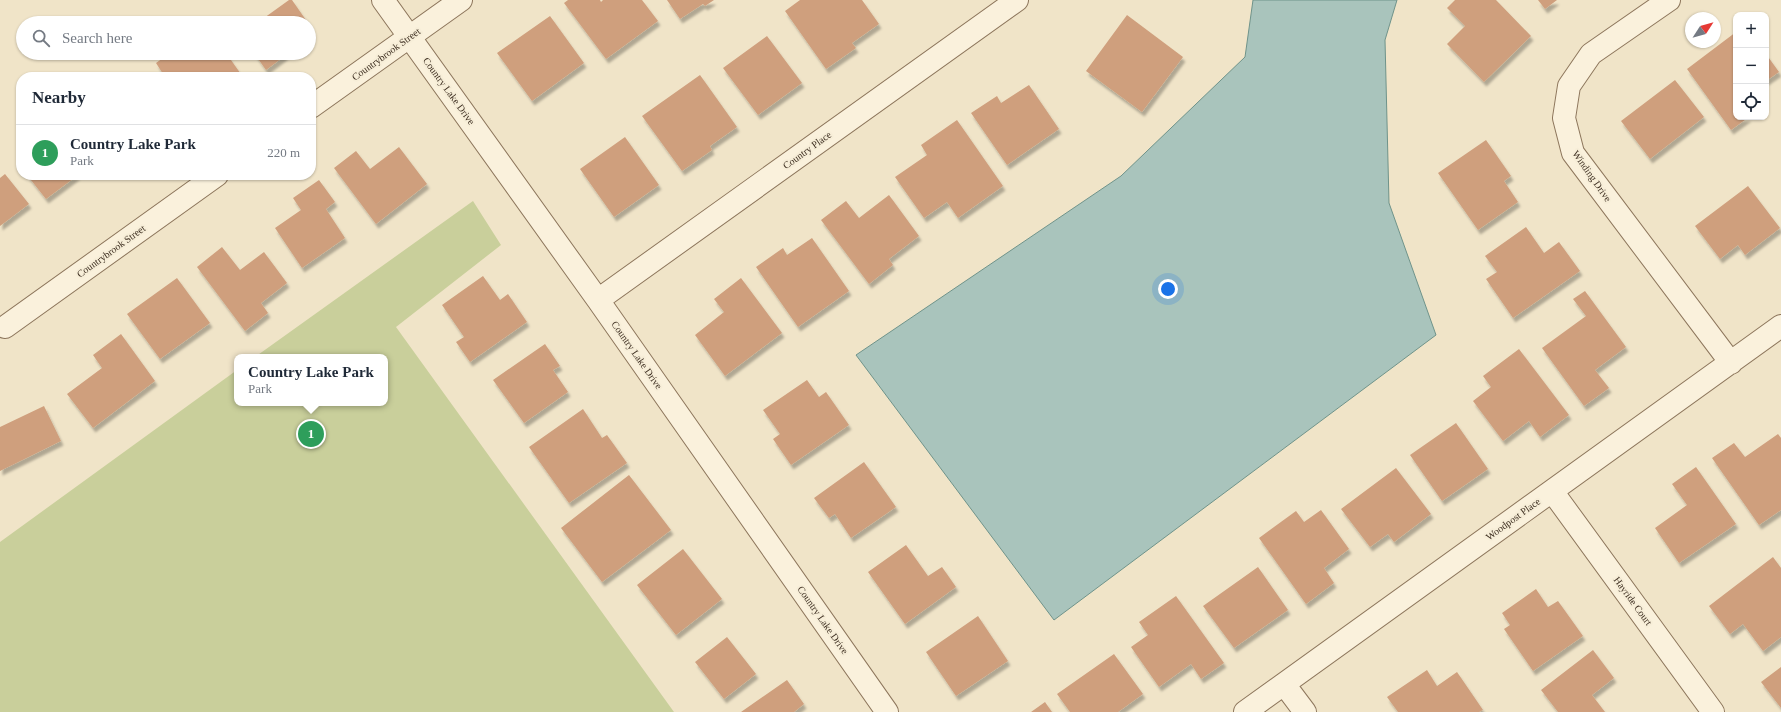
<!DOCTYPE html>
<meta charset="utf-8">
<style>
body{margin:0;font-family:Georgia,serif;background:#f2f2f3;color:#1f2937}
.controls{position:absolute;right:12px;top:12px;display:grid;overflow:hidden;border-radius:8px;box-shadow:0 1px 3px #0004}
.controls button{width:36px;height:36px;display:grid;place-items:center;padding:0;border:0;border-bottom:1px solid #e0e1e3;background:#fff;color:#1f2937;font:20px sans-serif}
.compass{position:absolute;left:1685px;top:12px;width:36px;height:36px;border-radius:50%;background:#fff;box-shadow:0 1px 3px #0004;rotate:54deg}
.you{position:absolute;left:1168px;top:289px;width:14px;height:14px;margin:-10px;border:3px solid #fff;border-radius:50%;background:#1a73e8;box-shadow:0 0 0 6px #1a73e833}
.badge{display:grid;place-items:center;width:26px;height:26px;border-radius:50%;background:#9e2a2b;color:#fff;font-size:13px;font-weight:700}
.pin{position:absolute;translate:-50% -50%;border:2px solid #fff;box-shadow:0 1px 4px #0006}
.popup{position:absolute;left:234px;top:354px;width:154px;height:52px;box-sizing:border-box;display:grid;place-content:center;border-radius:8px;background:#fff;filter:drop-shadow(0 1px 3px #0005);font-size:13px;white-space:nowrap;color:#747a83}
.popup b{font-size:15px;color:#1f2937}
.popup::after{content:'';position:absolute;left:50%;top:100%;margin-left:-8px;border:8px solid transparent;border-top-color:#fff}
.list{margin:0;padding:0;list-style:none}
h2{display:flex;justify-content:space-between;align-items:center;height:52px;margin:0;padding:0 16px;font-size:17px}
h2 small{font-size:13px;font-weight:400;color:#747a83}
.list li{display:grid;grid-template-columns:26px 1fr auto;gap:12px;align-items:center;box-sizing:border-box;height:56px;padding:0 16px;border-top:1px solid #e0e1e3}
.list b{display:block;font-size:15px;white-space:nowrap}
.list p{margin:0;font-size:13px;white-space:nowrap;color:#747a83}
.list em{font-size:13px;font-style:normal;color:#747a83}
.icon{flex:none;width:22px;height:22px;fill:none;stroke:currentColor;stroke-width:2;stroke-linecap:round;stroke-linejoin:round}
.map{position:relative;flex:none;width:1781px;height:712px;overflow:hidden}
.search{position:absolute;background:#fff;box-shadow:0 1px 3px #0004;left:16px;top:16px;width:300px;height:44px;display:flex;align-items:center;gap:10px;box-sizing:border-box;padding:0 14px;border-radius:22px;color:#747a83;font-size:15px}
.panel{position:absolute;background:#fff;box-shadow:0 1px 3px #0004;left:16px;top:72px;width:300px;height:108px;border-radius:16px}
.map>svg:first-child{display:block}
</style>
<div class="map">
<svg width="1781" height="712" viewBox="0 0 1781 712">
<defs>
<filter id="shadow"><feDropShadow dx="2.5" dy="4.5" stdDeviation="1" flood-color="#0004"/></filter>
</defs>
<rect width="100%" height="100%" fill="#f0e4c8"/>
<path fill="#c9cf9b" d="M473,201L501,245L396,327L674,712H0V542L237,370V403H385V357H255Z"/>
<path fill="#a9c4bc" stroke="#6f938a" d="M1253,0H1397L1385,40L1389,203L1436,335L1054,620L856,355L1121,176L1245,57Z"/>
<path fill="#cf9f7d" filter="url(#shadow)" d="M289,0H292L308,23H257Z
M568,0H600L601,2L603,0H642L658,21L606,59L564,3Z
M667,0H714L705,6L703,4L680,19Z
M800,0H862L879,24L852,43L856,48L826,69L785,11Z
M1455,0H1496L1531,36L1484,82L1447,44L1465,26L1447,8Z
M1538,0H1557L1545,9Z
M1127,15L1183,57L1142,112L1086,71Z
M550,16L584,63L532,101L497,53Z
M1736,32V117H1749L1731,130L1687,69Z
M767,36L802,83L758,115L723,68Z
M170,53H226L243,77H165L156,63Z
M254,53H284L286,55L266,70Z
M1766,54L1779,72L1766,81Z
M700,75L737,127L710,146L712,150L682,171L642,116Z
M1675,80L1704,117L1650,159L1621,121Z
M1029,85L1059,129L1007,165L971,113L997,96L1001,103Z
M957,120L1003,186L958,218L947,202L924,218L895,177L927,155L921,145Z
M625,137L659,185L614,217L580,169Z
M1486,140L1511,176L1504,181L1518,202L1478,230L1438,173Z
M399,147L427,184L376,224L334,168L356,151L370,169Z
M5,174L29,204L0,226V178Z
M27,175H78L46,199Z
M319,180L335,202L326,209L345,238L302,268L275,228L301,210L293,198Z
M1748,186L1780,228L1745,255L1738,245L1720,259L1695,226Z
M889,195L919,236L889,259L893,265L869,284L821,220L846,201L859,218Z
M1526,227L1544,253L1559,242L1580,271L1513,318L1486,279L1497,272L1485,256Z
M812,238L849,291L798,327L756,267L783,248L787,255Z
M222,247L240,270L264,252L287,283L261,303L268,313L245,331L197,267Z
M483,276L500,300L508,294L527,322L470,362L456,342L464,337L442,305Z
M177,278L210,323L160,359L127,314Z
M741,278L782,333L725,376L695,335L724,312L714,299Z
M1585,291L1626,347L1595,370L1609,388L1584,406L1542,348L1586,316L1573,299Z
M121,334L155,381L93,428L67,394L102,368L93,355Z
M545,344L560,366L553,370L568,392L524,423L493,380Z
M1519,349L1569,415L1540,437L1529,421L1503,441L1473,401L1491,387L1483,376Z
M807,380L819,397L826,392L849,425L791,465L773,439L780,434L763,410Z
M44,406L61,441L0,471V427Z
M583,409L602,438L607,435L627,463L569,503L529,447Z
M1456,423L1488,469L1442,501L1410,455Z
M1778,434L1781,438V510L1759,525L1712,458L1734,443L1745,457Z
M864,462L896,507L851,538L835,514L829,518L814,498Z
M1696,467L1736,524L1679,563L1655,528L1687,505L1672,484Z
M1396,468L1431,514L1394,542L1388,534L1370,547L1341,509Z
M629,475L671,530L602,582L561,528Z
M1321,510L1349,549L1324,568L1334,583L1306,604L1259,538L1296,511L1304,522Z
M906,545L928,576L942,567L956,587L905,624L868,572Z
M683,549L722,599L676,635L637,585Z
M1773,557L1781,568V637L1763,651L1743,624L1730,634L1709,606Z
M1258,567L1288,610L1234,648L1203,606Z
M1536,589L1548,607L1558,601L1583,636L1533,671L1504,629L1510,625L1502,613Z
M1176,596L1224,663L1201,679L1191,664L1159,687L1131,647L1148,635L1139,622Z
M978,616L1008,661L956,696L926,652Z
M727,637L756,674L724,699L695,662Z
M1593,650L1614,678L1592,695L1605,712H1558L1541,690Z
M1114,654L1143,694L1118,712H1070L1057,694Z
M1781,667V708L1761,682Z
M1427,670L1437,686L1457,672L1483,710L1479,712H1398L1387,697Z
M787,680L804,704L794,712H741Z
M1045,702L1052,712H1031Z"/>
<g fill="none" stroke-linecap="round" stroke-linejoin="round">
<g stroke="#8d765c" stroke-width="24">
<path id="minor" d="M383,0L598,300L887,712
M1669,0L1591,54L1569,86L1564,118L1573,153L1731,363
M311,107L461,0
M598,300L1017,0
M5,327L217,175
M1552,491L1713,712
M1284,684L1305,712
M1245,712L1781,326"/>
</g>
<use href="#minor" stroke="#faf1dc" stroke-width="22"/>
</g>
<g text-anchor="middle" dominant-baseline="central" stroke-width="4" stroke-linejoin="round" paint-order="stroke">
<g font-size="10" fill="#3d2e20" stroke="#f7eed8">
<text transform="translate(386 54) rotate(-36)">Countrybrook Street</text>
<text transform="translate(449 91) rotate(54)">Country Lake Drive</text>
<text transform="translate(807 150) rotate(-36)">Country Place</text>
<text transform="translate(1592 176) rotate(55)">Winding Drive</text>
<text transform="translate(111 251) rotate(-36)">Countrybrook Street</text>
<text transform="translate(637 355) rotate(55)">Country Lake Drive</text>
<text transform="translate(1513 519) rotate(-36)">Woodpost Place</text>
<text transform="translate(1633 601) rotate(54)">Hayride Court</text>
<text transform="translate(823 620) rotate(55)">Country Lake Drive</text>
</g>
</g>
</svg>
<div class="controls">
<button>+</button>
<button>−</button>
<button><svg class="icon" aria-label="locate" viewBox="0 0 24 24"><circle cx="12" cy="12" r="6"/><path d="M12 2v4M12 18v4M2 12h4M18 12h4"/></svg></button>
</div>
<svg class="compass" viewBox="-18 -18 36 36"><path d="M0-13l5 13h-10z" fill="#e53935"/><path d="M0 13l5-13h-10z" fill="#747a83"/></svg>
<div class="you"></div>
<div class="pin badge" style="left:311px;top:434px;background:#2e9e5b">1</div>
<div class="popup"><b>Country Lake Park</b>Park</div>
<div class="search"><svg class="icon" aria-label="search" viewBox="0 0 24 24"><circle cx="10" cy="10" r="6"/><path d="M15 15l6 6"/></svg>Search here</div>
<section class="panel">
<h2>Nearby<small></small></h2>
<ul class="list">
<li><span class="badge" style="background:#2e9e5b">1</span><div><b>Country Lake Park</b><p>Park</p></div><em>220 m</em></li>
</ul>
</section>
</div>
